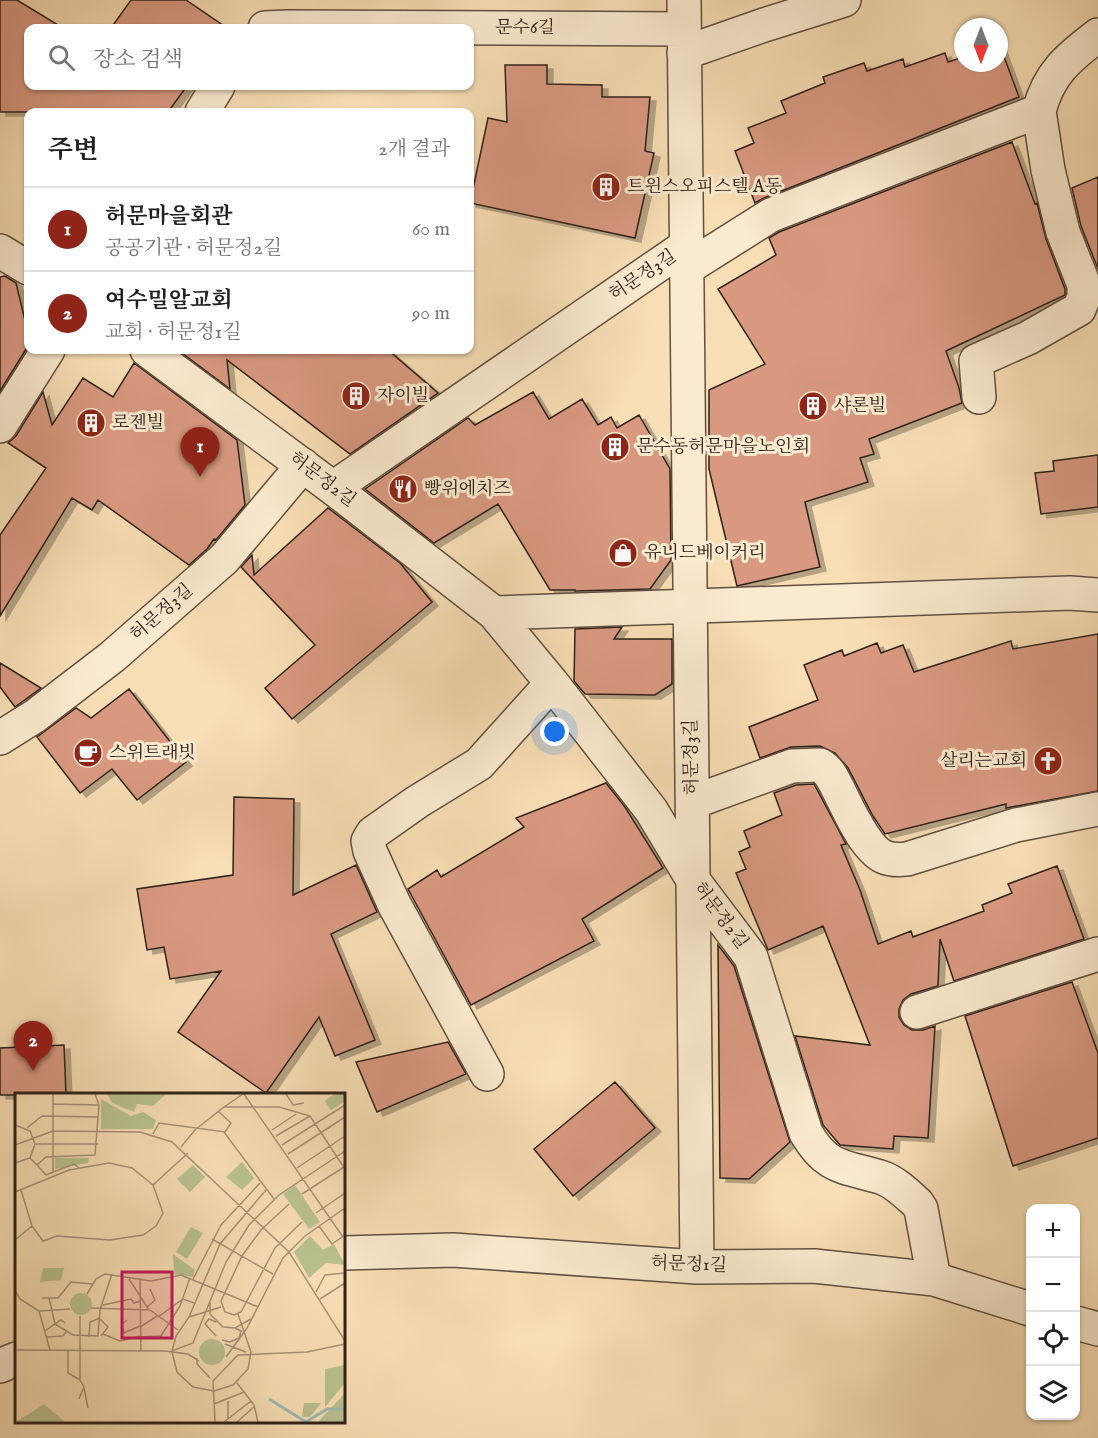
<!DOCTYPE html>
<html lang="ko">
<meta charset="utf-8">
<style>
body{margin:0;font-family:"IM FELL English","Noto Serif KR",serif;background:#f2f2f2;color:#202124}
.controls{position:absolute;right:18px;bottom:18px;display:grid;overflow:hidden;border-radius:12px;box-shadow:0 2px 4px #0004}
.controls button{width:54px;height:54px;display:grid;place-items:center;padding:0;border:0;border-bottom:2px solid #e0e0e0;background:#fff;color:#202124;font:30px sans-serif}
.compass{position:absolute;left:954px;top:18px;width:54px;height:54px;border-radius:50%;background:#fff;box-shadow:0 2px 4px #0004;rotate:180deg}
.you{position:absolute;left:555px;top:732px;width:21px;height:21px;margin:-15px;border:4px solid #fff;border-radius:50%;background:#1a73e8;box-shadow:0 0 0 9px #1a73e833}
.badge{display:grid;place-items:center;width:39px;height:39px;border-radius:50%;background:#8f2418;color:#fff;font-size:20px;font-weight:700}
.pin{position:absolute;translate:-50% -50px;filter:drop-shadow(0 2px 3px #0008)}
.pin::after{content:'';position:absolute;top:32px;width:21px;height:18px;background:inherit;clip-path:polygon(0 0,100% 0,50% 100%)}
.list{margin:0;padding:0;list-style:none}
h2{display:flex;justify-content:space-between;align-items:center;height:78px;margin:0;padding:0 24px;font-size:26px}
h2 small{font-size:20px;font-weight:400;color:#757577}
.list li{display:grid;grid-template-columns:39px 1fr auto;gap:18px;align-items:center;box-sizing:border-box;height:84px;padding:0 24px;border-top:2px solid #e0e0e0}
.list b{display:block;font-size:22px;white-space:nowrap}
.list p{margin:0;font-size:20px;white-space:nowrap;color:#757577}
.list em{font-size:20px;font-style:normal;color:#757577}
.icon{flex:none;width:33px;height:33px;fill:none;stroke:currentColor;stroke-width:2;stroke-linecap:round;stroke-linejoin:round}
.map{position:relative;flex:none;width:1098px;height:1438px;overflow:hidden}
.search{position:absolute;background:#fff;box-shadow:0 2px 4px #0004;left:24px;top:24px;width:450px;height:66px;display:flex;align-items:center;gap:15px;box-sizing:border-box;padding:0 21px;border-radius:12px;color:#757577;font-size:22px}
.panel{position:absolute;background:#fff;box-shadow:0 2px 4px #0004;left:24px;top:108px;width:450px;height:246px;border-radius:12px}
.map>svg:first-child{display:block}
</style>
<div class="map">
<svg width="1098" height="1438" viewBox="0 0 1098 1438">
<defs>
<filter id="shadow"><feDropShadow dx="6" dy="4" stdDeviation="0" flood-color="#0004"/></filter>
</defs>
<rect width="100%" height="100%" fill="#f8deb5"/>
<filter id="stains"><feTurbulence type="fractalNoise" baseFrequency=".00333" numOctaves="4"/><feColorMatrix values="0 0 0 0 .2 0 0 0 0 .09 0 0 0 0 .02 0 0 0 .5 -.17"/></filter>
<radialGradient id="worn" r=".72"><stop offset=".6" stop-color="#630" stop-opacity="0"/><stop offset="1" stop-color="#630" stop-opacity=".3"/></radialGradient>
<path fill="#d99981" stroke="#2f211a" stroke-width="1.5" filter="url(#shadow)" d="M0,0H17L63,28H28V86H187L168,112H0Z
M131,0H186L227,28H111Z
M999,43L1019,97L764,198L755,203L735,151L754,143L748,128L786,113L781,101L825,83L823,77L864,63L867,71L903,59L905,67L945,53L948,62L963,57V63H999Z
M505,65H547V84L602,85V97H650L645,151L654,153L635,238L470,203L488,118L507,122Z
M1012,142L1035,204L1037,203L1046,239L1065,289V295L946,351L959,388L962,403L869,439L874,454L860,458L868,482L805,502L820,567L737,586L709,469V390L765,364L718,289L776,255L769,238L779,232Z
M1098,177V269L1081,226L1072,188Z
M5,276L16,283L28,333V346L0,391V277Z
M178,350H388L438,393L350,454L227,360L230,389Z
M134,363L237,440L245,505L216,540L214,539L207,549L189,565L98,500L92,510L72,498L0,616V535L46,468L8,443L16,436L43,392L52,425L83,378L113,397Z
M533,392L549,419L582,399L598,425L611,417L617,428L639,415L670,469L671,560L650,589L575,591V590H550L498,504L434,543L365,489L468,418L475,425Z
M1098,455V507L1041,514L1035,473L1054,471L1053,461Z
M328,508L400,563L432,602L292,719L265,688L315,645L241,567L252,555L254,575Z
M622,627L614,639H672V684L655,695L585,694L574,681L575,629Z
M1098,634V791L1006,808V804L885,834L873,816L848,768L835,753L820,746L791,747L760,758L749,727L818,700L804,665L842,650L844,656L877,643L881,653L903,645L914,672L1011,641L1013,649Z
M0,663L41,688L15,707L0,687Z
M129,689L186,762L137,800L112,769L80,793L37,737L76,708L91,718Z
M606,783L625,807L663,868L582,919L594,941L471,1005L408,889L437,870L441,877L524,827L516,818Z
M814,784L846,844L841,845L860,890L878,944L911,931L913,937L984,911L982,905L1012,893L1008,884L1057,866L1084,939L954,981L940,939L938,986L911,994L903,1000L899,1009V1017L904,1025L912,1030H923L935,1026L928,1138L894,1136L893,1149L840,1145L823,1125L795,1036L870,1045L823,926L768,950L736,873L746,869L739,852L750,847L744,831L782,815L774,793L796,785Z
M234,797L294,799L293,895L356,865L377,912L331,934L375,1040L335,1056L319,1017L266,1093L178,1032L221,971L170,979L164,947L147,950L137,889L233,875Z
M718,945L734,966L790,1142L749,1179L720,1178Z
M1072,982L1098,1053V1138L1013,1166L965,1016Z
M448,1042L466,1074L377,1112L356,1062Z
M64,1045L66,1095H0V1048Z
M615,1082L655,1128L573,1196L534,1149Z"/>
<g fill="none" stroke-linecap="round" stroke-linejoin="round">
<g stroke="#615041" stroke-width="36">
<path id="minor" d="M684,0L697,1267
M265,28L287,27L684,29
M684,53L764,25L844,0
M1039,111C1049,73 1068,58 1098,35
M202,112L218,86
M0,251L28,268
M687,268L771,215L1039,111L1048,170L1063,232L1084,285V297L1079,309L1028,338L976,361L979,397
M147,350L333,488L494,613
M0,426L48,350
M333,488L686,246
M0,738L35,716L112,657L224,559L303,465
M693,802L792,766L820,765C829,770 833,779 837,787C847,806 864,848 884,857C891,860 899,860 907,859L1016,825L1098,809
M917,1012L1098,954
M487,1074L394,904L370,851L368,841L373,833L417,802L479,764L552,683
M344,1253L453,1250L697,1267L814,1266L934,1279L1030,1309
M934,1279L921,1209L917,1203C907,1194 896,1183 883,1178C846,1166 828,1171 806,1133L751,957L693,880L651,810L552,683L494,613L1070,593L1098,595
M1076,1323L1098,1329
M0,1366L16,1359"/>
</g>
<use href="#minor" stroke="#faeacf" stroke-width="33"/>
</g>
<defs>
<g id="building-disc" transform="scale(1.5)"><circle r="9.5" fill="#8f2418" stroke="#faeacf"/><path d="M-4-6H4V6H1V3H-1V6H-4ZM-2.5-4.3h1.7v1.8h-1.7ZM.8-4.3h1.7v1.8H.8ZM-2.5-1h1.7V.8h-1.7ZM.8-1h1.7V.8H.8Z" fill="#fff"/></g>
<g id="restaurant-disc" transform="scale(1.5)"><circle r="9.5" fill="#8f2418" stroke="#faeacf"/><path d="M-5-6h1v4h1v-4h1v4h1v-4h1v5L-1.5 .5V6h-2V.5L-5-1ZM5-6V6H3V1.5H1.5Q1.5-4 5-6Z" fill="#fff"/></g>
<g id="shop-disc" transform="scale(1.5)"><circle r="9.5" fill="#8f2418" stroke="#faeacf"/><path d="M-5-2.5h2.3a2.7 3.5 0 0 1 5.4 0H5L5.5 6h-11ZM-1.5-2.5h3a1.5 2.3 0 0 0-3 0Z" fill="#fff"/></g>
<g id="cafe-disc" transform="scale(1.5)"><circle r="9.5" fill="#8f2418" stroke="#faeacf"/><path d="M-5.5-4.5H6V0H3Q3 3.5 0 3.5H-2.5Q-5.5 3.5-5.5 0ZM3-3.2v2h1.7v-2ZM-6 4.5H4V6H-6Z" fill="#fff"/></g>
<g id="church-disc" transform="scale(1.5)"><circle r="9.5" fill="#8f2418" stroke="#faeacf"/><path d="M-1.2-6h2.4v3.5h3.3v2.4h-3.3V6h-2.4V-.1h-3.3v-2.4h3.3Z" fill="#fff"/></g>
</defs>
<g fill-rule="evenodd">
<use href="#building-disc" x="606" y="187"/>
<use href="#building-disc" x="356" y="396"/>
<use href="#building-disc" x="813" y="406"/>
<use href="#building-disc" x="91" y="423"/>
<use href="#building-disc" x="615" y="447"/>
<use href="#restaurant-disc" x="403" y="489"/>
<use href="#shop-disc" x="623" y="553"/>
<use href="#cafe-disc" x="88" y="753"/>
<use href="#church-disc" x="1048" y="761"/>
</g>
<g text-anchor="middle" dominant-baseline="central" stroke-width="6" stroke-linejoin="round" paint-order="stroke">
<g font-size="18" fill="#2f211a" stroke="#faeacf">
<text x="525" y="28">문수6길</text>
<text transform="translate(643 276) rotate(-34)">허문정3길</text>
<text transform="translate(322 480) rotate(37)">허문정2길</text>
<text transform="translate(162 613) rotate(-41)">허문정3길</text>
<text transform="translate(692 757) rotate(-91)">허문정3길</text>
<text transform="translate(720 916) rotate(53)">허문정2길</text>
<text transform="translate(689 1265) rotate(2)">허문정1길</text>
</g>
<g font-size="18" fill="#2f211a" stroke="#faeacf" text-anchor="start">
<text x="627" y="187">트윈스오피스텔 A동</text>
<text x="377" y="396">자이빌</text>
<text x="834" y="406">샤론빌</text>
<text x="112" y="423">로젠빌</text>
<text x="636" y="447">문수동허문마을노인회</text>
<text x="424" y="489">빵위에치즈</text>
<text x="644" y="553">유니드베이커리</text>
<text x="109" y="753">스위트래빗</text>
<text x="1027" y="761" text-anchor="end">살리는교회</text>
</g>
</g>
<g transform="translate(15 1093)">
<rect width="330" height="330" fill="#f8deb5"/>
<path d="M92,1H151L138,13L122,11L119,19L97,10ZM319,1H330V8L316,17L310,8ZM86,6L116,23L128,19L141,27L138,36H86ZM40,65H74L73,70L40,76ZM227,69L239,85L227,97L211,84ZM178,72L190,84L175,99L162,86ZM280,92L305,129L294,136L268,101ZM176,134L188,140L172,166L161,159ZM295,143L308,157L319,151L330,172L311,170L294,185L279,159ZM158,161L180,177L178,184L159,181ZM28,175H49L46,187L25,189ZM55 211a11 11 0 1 1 22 0a11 11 0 1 1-22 0ZM184 259a13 13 0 1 1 26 0a13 13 0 1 1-26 0ZM330,272V290L310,314V276ZM330,300V329H303ZM289,310H306L295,324H287ZM29,311L50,329H0L14,321Z" fill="#b9c290"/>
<path fill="none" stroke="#9ebbb3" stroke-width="3" d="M254,306L291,329L312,316H330"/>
<path fill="none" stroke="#a89277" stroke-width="1.5" d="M229,1L328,144M271,1L278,12L289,10M38,11L84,12M209,14L228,1M295,23L330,76M0,32L15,38L20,51L15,65L0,70M12,35L27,23L84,24M257,37L281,21M209,39L259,106M138,41L144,30L210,39L216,30L203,18M261,43L295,23M20,51H83M0,52L38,38L125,39L157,49L274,159L330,248M267,52L330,12M166,54L180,37L209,14H264L295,23M273,61L330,24M15,65L22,72L31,64L80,62L84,12L80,1M22,72L31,82L38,79V1M282,75L330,43M38,79L59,71L64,75M251,97L205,151L174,224L161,243L157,258L178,250L211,169L234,132L264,102L330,58M0,99L54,77L94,70L117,75L138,92M287,101L329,74M274,111L246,137L227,163L206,208L210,219L219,222L226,219L260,155L287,129M301,120L330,100M17,133L28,148L42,143L95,147L128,142L141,133L148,120L138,92L173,60M304,133L317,151L330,142M197,146L258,181M0,147L17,133L6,97M178,186L206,132L245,90M125,187L126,258M0,197L5,206L24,218L35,257M301,199L310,182L330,180M72,201L81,186L90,181L136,188L166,182L243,214M27,205H43L56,189L77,191M34,205L40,231L46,227L50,230M305,206L330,190M195,209V221L208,234L220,235L236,226M88,212L116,206L119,210L125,208M132,214L140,207L135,196M76,215L134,217L114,186M135,217L163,237M24,218L55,216M143,224L168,206L179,210M174,224L206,214M85,226L93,234L86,243M112,227L107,231L109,240L125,233M125,234L142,223M30,238L40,231L58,242L83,243L85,217L97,181M88,241L105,248L126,243M201,243L190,231L194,226L201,229M31,244L48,243L51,239M74,244L75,229L85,225M126,244L146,243L165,213L175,185M207,247L215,249L224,245L226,238L220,235M210,251L231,259M0,257L150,258L173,261L184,268M53,257V280L65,287M157,259L162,279L178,294L199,298L218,292L233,276L236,259L223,221M211,264L232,235L268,165L290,143L330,115M182,265V271L195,285M222,290L239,312L243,329M69,295L73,315M64,306L69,294L65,287V223M213,308V327M199,311L229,299M200,329L198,288L223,262L292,259L330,251M209,329L236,308M222,329L240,313"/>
<path fill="#c2185b" fill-opacity="0.15" stroke="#c2185b" stroke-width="3" d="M107,179H157V245H107Z"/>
<rect width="330" height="330" fill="none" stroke="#2f211a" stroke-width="3"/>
</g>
<rect width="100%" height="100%" filter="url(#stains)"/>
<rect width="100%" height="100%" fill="url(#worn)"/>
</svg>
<div class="controls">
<button>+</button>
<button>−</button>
<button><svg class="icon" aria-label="locate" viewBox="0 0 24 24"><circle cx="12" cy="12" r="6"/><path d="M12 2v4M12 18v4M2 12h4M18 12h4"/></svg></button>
<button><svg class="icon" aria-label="layers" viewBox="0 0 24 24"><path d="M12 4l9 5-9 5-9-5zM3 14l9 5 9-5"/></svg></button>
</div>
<svg class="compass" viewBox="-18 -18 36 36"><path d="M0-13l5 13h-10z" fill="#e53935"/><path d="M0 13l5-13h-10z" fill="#757577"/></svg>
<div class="you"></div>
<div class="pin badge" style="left:200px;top:477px">1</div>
<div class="pin badge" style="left:33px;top:1071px">2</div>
<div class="search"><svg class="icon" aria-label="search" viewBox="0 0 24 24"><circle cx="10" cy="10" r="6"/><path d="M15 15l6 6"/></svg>장소 검색</div>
<section class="panel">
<h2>주변<small>2개 결과</small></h2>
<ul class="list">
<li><span class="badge">1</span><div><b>허문마을회관</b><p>공공기관 · 허문정2길</p></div><em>60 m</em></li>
<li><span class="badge">2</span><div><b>여수밀알교회</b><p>교회 · 허문정1길</p></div><em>90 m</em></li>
</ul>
</section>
</div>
